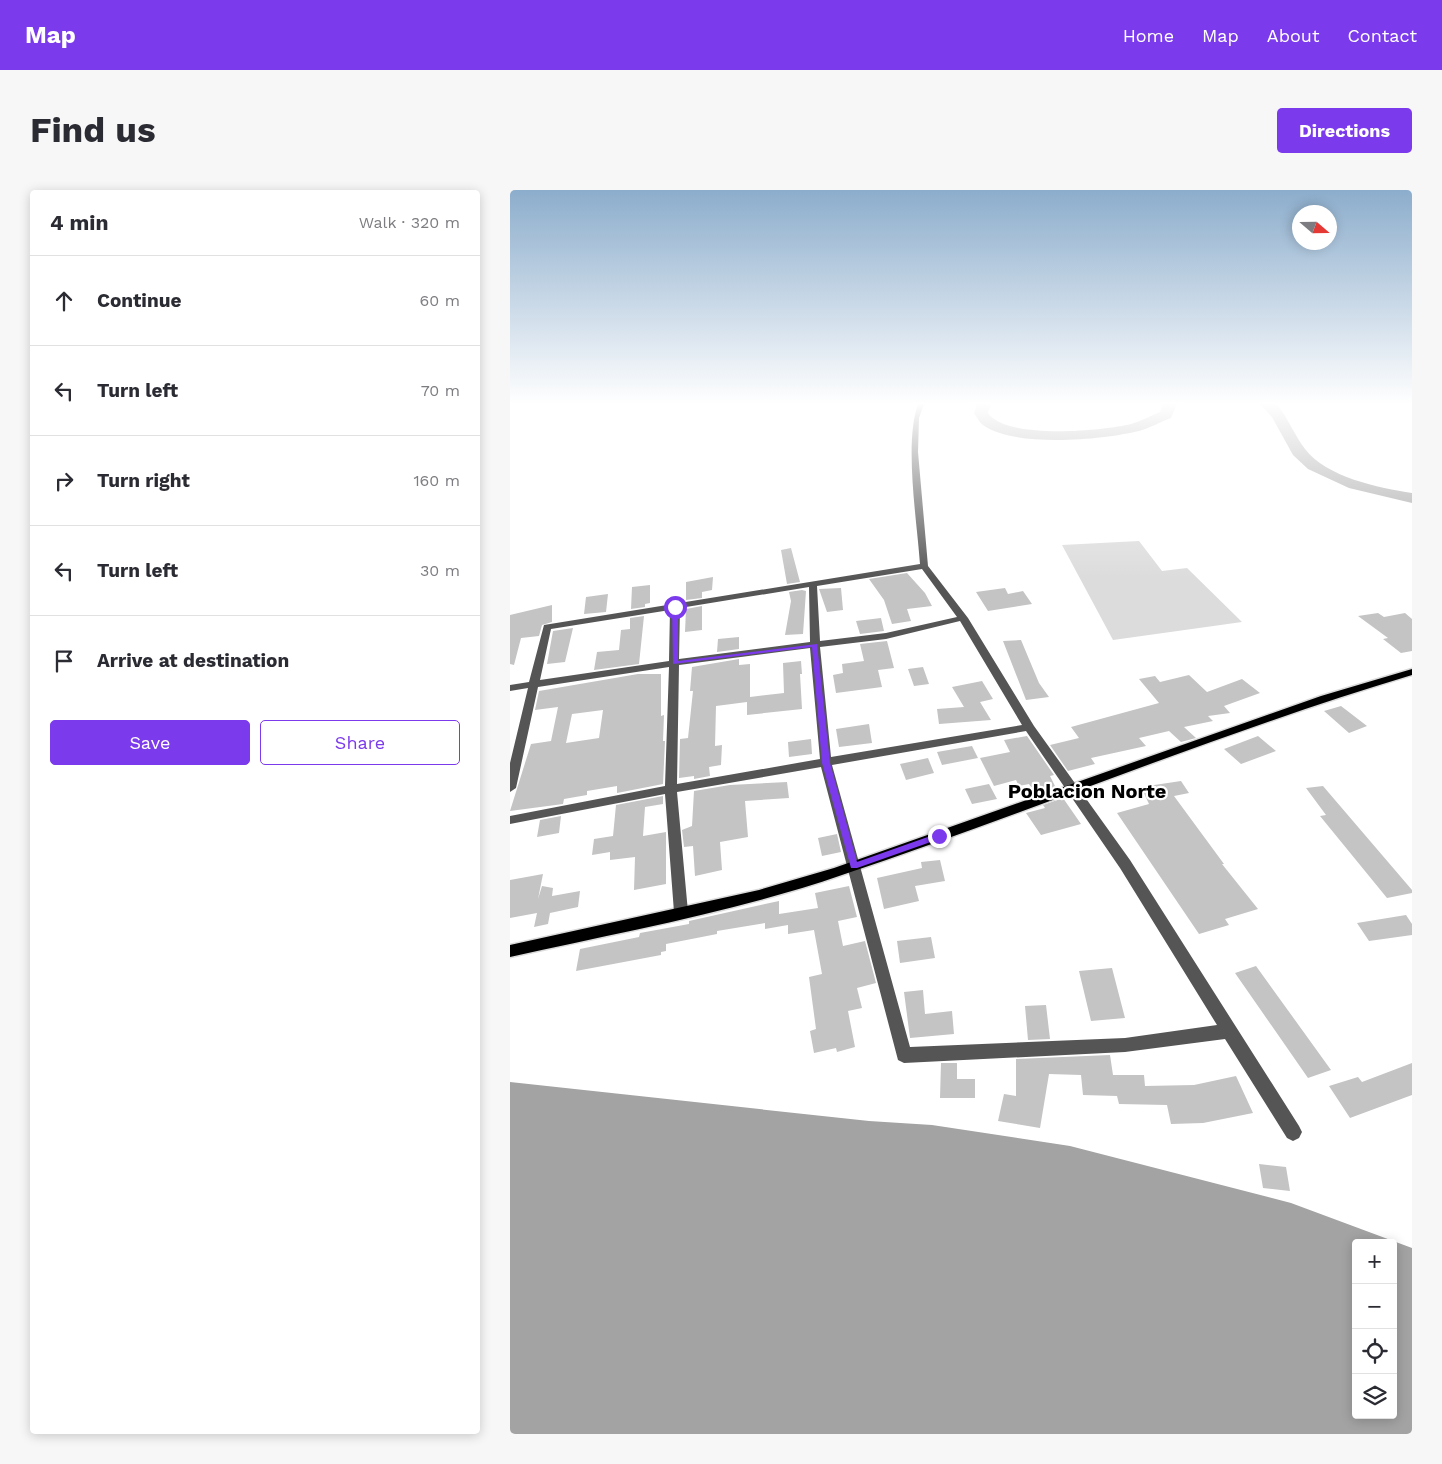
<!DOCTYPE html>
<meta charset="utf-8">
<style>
body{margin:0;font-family:"Work Sans",sans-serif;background:#f7f7f7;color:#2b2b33}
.controls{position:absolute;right:15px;bottom:15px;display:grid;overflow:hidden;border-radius:5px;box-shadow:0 2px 12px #0003}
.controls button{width:45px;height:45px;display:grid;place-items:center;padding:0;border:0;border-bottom:1px solid #e1e1e2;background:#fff;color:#2b2b33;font:25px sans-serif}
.compass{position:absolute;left:782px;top:15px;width:45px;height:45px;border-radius:50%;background:#fff;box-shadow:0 2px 12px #0003;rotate:110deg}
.stop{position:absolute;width:15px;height:15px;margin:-11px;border:4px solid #7c3aed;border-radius:50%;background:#fff}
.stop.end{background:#7c3aed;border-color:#fff;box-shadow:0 1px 5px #0008}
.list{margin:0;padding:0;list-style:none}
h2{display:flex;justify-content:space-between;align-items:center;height:65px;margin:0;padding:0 20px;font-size:21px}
h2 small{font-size:16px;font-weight:400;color:#7c7c81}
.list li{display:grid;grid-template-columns:32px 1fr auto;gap:15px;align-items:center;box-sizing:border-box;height:90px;padding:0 20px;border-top:1px solid #e1e1e2}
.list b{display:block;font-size:19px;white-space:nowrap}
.list em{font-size:16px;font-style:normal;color:#7c7c81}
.actions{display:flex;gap:10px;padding:15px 20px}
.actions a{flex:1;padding:11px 0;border:1px solid #7c3aed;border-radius:5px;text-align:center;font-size:18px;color:#7c3aed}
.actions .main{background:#7c3aed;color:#fff}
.icon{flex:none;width:28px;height:28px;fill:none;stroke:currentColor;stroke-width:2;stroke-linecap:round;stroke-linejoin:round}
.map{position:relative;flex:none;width:902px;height:1244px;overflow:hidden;border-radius:5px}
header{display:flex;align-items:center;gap:30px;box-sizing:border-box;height:70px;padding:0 25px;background:#7c3aed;color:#fff}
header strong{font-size:24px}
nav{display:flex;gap:28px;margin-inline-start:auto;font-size:18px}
.intro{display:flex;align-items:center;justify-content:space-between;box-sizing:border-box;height:120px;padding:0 30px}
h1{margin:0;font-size:35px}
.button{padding:12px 22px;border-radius:5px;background:#7c3aed;color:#fff;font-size:18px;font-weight:700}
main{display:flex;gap:30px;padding:0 30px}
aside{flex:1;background:#fff;border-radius:5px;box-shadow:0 2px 12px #0003}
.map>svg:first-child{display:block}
</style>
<header>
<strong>Map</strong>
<nav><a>Home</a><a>Map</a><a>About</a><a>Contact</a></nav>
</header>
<div class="intro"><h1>Find us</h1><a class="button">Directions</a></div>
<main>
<aside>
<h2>4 min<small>Walk · 320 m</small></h2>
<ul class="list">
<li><svg class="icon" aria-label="ahead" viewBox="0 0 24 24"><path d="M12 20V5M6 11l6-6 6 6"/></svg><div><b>Continue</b></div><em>60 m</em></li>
<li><svg class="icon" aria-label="left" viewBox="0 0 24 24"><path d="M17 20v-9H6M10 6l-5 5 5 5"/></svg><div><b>Turn left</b></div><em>70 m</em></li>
<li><svg class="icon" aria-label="right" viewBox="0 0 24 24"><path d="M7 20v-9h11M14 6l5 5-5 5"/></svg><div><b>Turn right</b></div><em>160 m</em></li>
<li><svg class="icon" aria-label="left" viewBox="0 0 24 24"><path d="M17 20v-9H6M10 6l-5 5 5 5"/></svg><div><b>Turn left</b></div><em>30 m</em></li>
<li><svg class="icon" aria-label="arrive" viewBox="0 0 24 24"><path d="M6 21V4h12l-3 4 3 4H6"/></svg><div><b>Arrive at destination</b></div></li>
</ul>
<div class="actions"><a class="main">Save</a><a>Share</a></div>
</aside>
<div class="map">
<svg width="902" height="1244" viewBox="0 0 902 1244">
<rect width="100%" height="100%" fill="#fff"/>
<path fill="#dcdcdc" d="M629,351L652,381L677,378L732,432L603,450L552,355Z"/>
<path fill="#a3a3a3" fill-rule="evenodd" d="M0,892L359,931L422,935L560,956L781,1013L902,1058V1244H0ZM846,1053H883V1225H846Z"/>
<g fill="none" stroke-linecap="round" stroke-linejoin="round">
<path fill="#a3a3a3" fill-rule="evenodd" d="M467,214H481L478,223C496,250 592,241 621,234C631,231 640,226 650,222L653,214H667L661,228C650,232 640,238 629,241C592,250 505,258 473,235C469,232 467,227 464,223Z
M750,214H765L768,216C779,230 785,246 795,259C816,287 869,298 902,303V313L839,298L798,279L783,265L762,227Z"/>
</g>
<path fill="#c4c4c4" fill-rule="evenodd" d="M281,358L290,392L277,394L271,360Z
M397,383L415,403L422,416L397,419L401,431L382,434L374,410L359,389Z
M203,387L202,400L192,402V408L176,410V392Z
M140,395V413L135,414V417L121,419L122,397Z
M331,398L333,420L317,422L309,399Z
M495,398L498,404L513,401L522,414L478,421L466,402Z
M292,400L296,401L293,444L275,445L281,411L279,402Z
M98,404L96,422L74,424L76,407Z
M42,415V432L32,435L29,446L11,448L4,475L0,474V425Z
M192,416V440L175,442L176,419Z
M868,423L874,427L895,423L902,429V461L891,463L873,449L878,448L848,426Z
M134,426L129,474L84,480L87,462L109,460L111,440L120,439V428Z
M371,428L374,441L350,444L346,431Z
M63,438L55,472L37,474L43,441Z
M229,447V459L207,462L208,449Z
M511,450L529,493L539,507L516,510L493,451Z
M377,451L384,478L368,480L372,497L326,503L323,485L333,483L332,474L354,471L350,454Z
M229,469V475L240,474V507L274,503L273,473L291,471L292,484H290L292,519L237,525V512L206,516L205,556L212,555L211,575L199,577L200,586L184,589V586L169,588L170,549L178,548L183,501H180L182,477Z
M413,477L419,494L404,496L398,479Z
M128,484H151V526L154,525L153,551H155L153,594L107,603V596L77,601V605L54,609L53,614L0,621L21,554L41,551L48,517L25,520L29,501ZM93,520L89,548L56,553L62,524Z
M679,485L697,502L732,489L750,503L714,516L720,523L698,526L703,531L674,537L686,548L671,552L659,541L629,548L636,556L581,568L585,574L558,581L540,555L569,548L561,537L649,513L629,489L645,486L650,492Z
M472,491L483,509L470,512L481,530L429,534L427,519L454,517L442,497Z
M831,516L857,536L839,543L814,521Z
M359,534L362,553L329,557L326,539Z
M517,546L544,585L540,586L546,598L526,605L519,594L509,596L506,590L484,596L470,568L500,562L494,550Z
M748,546L766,561L731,574L714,559Z
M301,549L302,564L279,567L278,552Z
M462,556L468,568L432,575L427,562Z
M418,568L424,583L396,590L390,574Z
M671,591L679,603L664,606L714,674H712L748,719L715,729L719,735L689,744L607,623L639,614L631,597Z
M277,592L279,608L235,611L238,647L210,652L212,680L185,686L183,656L174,657L172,640L182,636L184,601L220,595Z
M479,594L487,609L462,614L455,599Z
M813,596L902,700V703L877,708L810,626L816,625L796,598Z
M153,606V614L135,617L133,646L156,642V694L124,700L125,667L100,670V662L82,665L84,649L103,646L106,615Z
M553,608L571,634L531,645L516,623L535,618L533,615Z
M51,626L49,643L27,647L30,630Z
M327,644L331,662L312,666L308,648Z
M430,670L435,691L405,696L409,711L374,719L367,688L412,678L411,672Z
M33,684L28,709L32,696L43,698L42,706L70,701L68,717L40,723L38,734L24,737L27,723L0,728V690Z
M339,696L347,727L328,731L333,756L355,751L366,793L347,798L352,818L338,821L345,857L327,862L326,858L304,863L300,841L306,839L299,787L312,784L304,740L278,744V735L255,739V733L207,741V744L156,754V761L151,762V765L66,781L70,759L129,747L130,743L179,734V731L255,714L269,711V724L308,718L305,703Z
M896,725L902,734V745L859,751L847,733Z
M421,747L425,768L390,773L387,751Z
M746,776L821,880L798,888L725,783Z
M602,778L615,828L581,831L569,781Z
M413,800L415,824L442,821L444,844L400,848L394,802Z
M536,815L540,849L518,850L515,816Z
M600,865L603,885H634L635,896L684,895L726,886L743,923L693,933L661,934L657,915L609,914L607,906L573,905L571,885L539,884L530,938L488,931L494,904L506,906V869Z
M431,873H447V889H465V908H430Z
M902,873V905L840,928L819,896L848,887L852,892Z
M749,974L776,977L780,1001L753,998Z"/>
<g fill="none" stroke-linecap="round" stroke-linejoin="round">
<g stroke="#dbdbdb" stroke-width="3">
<path id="major" d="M902,479V485C709,543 523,621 332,685C225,722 111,742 0,767V755L249,700L324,678L811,506Z"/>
</g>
<path fill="#555" fill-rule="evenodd" d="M408,214H414L409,228L408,262L418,376L458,428L524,536L620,670L789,936L792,942L789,948L783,951L777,948L715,849L615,862L394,873L388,870L311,577L167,602L178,722L176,726L171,728L166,726L164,722L155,604L0,634V626L155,596L159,477L28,497L6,598L0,602V573L18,498L0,501V495L19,492L34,435L410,374C407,331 394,253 408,214ZM412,379L447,427L376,443L310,451L307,396ZM299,397L300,452L169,469L170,418ZM160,420L159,471L30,490L41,439ZM450,431L512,535L321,567L310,457L376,449ZM300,458L310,569L167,594L169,475ZM516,541L610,678L707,835L615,848L400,857L322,575Z"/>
<use href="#major" fill="#000" fill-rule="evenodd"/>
</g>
<linearGradient id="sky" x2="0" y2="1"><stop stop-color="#8cadcc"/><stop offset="0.55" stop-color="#fff"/><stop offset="1" stop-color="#fff" stop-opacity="0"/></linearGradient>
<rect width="902" height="388" fill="url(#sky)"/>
<path fill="#7c3aed" d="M165,415L168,417V471L307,454L320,573L347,672L429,643L432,644V648L347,678H341L312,573L302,457L163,474L162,417Z"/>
<g text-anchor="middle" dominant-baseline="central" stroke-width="4.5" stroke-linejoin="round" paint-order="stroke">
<g font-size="20" font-weight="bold" fill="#000" stroke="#fff">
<text x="577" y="601">Poblacion Norte</text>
</g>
</g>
</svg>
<div class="controls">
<button>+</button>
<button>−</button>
<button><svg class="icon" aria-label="locate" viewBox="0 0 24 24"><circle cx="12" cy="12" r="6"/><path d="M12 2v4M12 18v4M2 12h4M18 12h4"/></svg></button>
<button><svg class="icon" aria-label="layers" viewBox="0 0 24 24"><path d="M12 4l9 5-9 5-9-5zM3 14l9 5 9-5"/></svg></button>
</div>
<svg class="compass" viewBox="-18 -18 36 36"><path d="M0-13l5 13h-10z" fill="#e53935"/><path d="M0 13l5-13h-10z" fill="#7c7c81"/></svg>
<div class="stop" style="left:165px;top:417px"></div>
<div class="stop end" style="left:429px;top:646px"></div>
</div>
</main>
